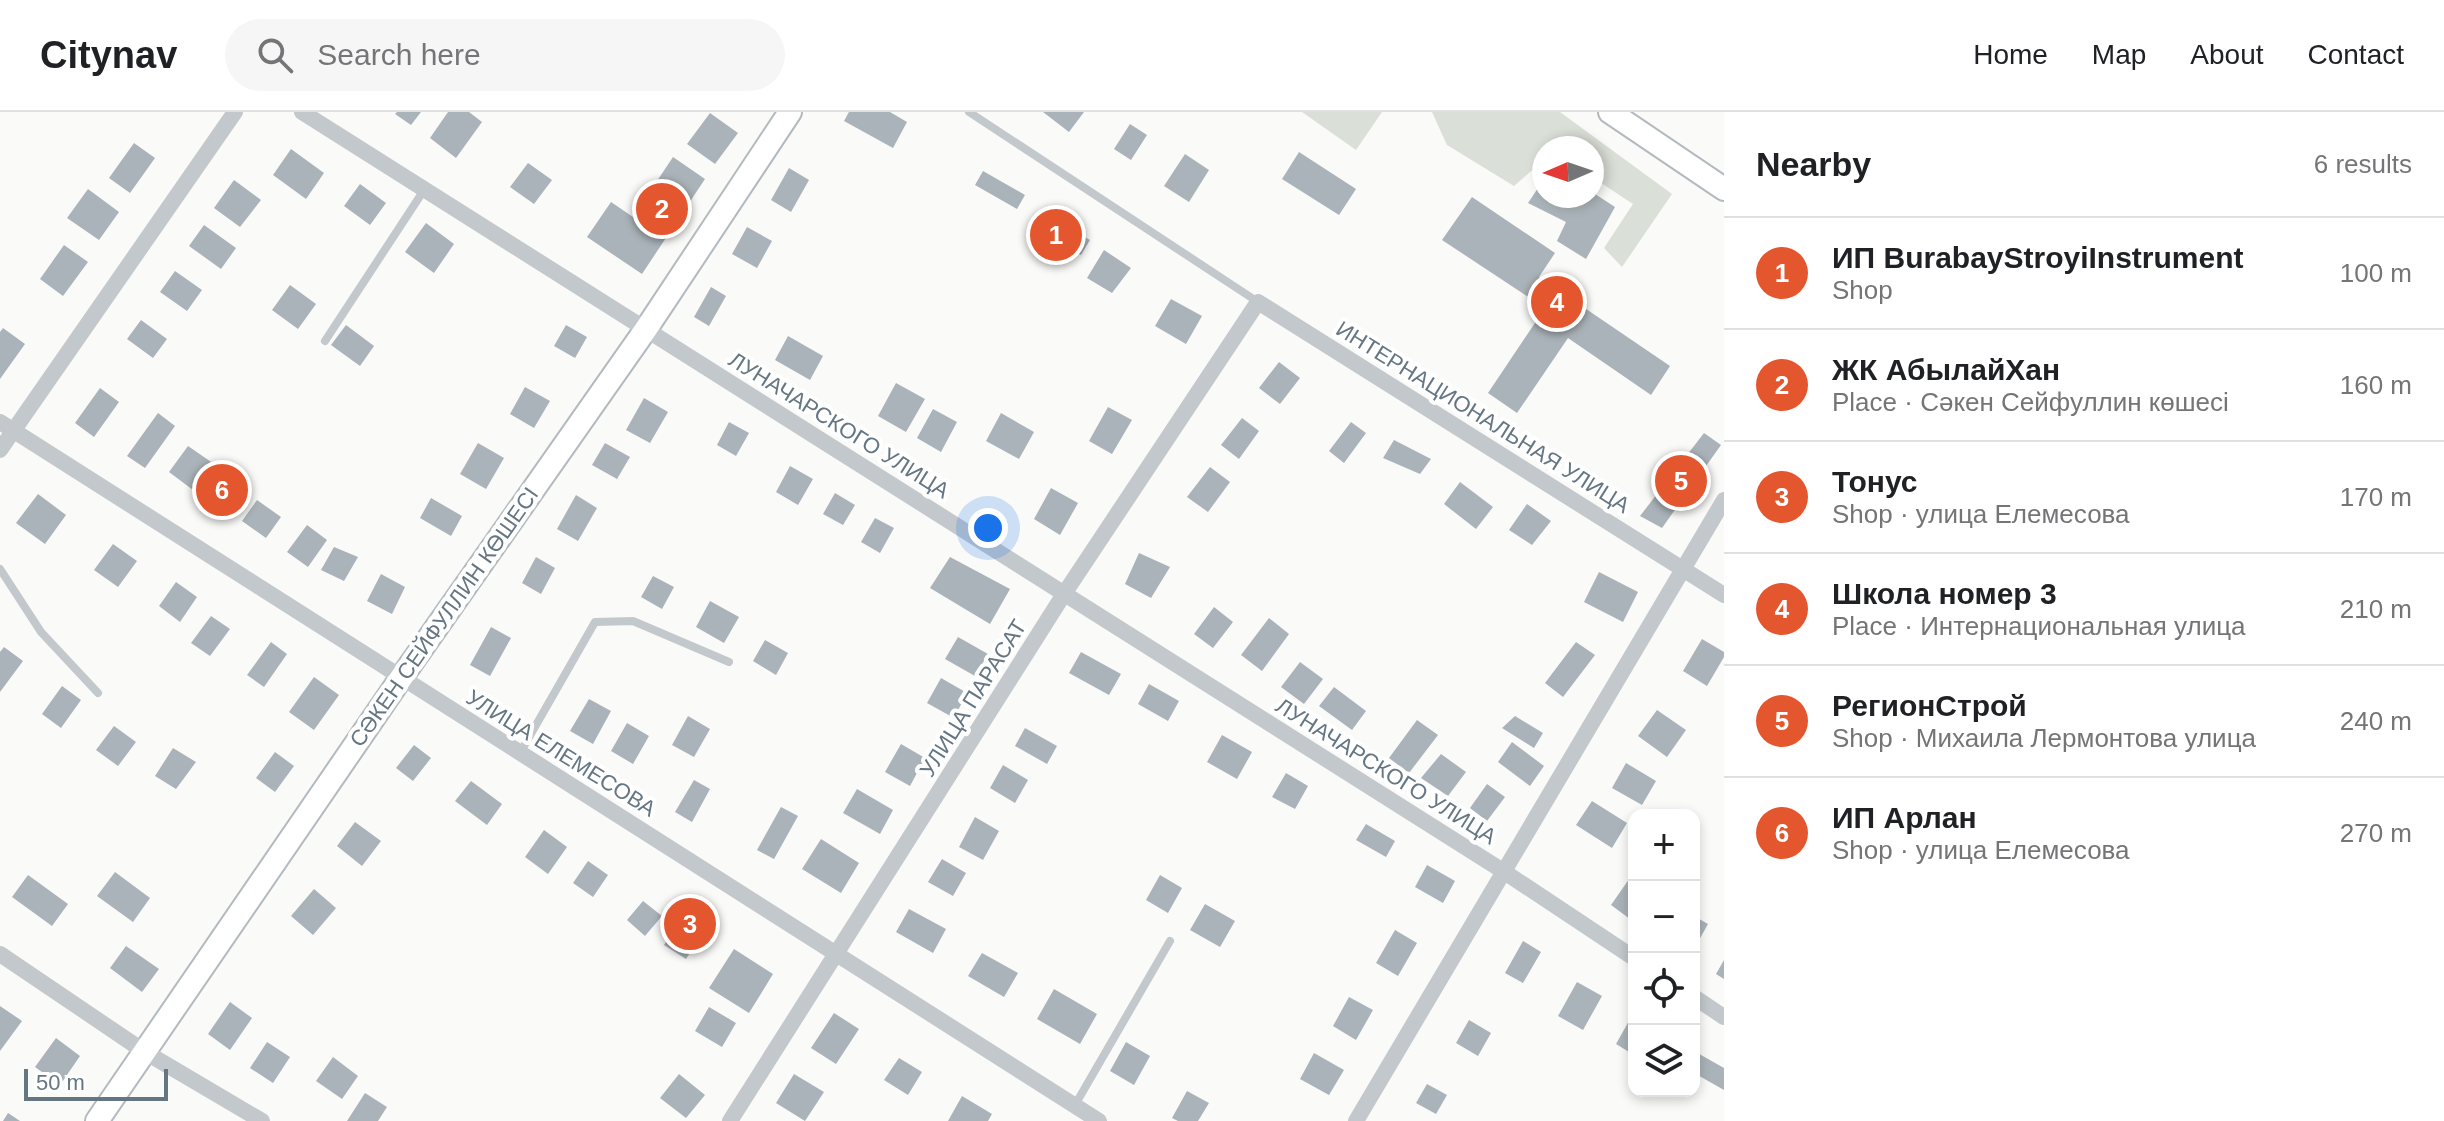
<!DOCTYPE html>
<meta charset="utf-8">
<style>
body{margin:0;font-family:Arial,sans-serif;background:#f6f6f6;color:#202124}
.controls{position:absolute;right:24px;bottom:24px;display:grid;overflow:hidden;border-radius:16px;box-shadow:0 4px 12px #0003}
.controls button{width:72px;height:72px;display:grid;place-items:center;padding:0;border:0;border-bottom:2px solid #e0e0e0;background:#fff;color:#202124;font:40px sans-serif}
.compass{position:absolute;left:1532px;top:24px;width:72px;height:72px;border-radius:50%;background:#fff;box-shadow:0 4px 12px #0003;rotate:268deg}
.scale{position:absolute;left:24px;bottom:20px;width:144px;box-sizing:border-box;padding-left:8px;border:4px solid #657683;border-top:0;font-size:22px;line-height:28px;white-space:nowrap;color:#657683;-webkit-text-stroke:6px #fff;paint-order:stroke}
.you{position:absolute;left:988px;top:416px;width:28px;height:28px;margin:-20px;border:6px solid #fff;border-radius:50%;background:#1a73e8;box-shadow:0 0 0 12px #1a73e833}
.badge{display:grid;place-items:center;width:52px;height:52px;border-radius:50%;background:#e4572e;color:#fff;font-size:26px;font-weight:700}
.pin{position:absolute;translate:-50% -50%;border:4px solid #fff;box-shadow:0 2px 8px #0006}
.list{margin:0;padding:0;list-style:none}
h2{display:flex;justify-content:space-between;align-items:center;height:104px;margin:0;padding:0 32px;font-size:34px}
h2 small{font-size:26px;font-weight:400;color:#757577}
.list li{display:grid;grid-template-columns:52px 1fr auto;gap:24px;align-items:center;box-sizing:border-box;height:112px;padding:0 32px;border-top:2px solid #e0e0e0}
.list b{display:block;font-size:30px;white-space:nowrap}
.list p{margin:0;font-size:26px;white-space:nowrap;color:#757577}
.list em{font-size:26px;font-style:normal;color:#757577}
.icon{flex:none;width:44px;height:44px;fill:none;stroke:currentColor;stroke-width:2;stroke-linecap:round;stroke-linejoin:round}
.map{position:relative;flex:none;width:1724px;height:1009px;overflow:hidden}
header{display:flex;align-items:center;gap:48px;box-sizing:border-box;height:112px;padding:0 40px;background:#fff;border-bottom:2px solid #e0e0e0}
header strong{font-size:38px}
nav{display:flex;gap:44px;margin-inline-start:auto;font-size:28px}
.search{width:560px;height:72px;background:#f6f6f6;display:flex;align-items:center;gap:20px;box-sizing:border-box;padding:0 28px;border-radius:44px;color:#757577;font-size:30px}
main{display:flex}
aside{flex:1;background:#fff}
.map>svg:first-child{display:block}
</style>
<header>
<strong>Citynav</strong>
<div class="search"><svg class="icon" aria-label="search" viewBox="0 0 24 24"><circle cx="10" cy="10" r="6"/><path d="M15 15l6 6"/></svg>Search here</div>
<nav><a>Home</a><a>Map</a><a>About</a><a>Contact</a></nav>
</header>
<main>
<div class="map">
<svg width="1724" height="1009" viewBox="0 0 1724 1009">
<rect width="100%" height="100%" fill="#fafaf8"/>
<path fill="#dadfd7" d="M1302,0H1382L1356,38Z
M1432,0H1560L1672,82L1622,155L1604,136L1633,92L1592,65V36H1544V48L1514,74L1447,33Z"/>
<path fill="#aab3b9" d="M397,0H421L411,13L395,2Z
M448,0H469L482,10L456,46L430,26Z
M849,0H890L907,10L893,36L844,9Z
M1043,0H1084L1069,20Z
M710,1L738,21L715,52L687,32Z
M1130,12L1147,23L1131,48L1114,37Z
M134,31L155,46L130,81L109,66Z
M291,37L324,61L306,87L273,63Z
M1299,40L1356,77L1339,103L1282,67Z
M1185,42L1209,58L1189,90L1164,74Z
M673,45L705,67L642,162L587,125L611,90L633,105Z
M528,51L552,68L534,92L510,75Z
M789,56L809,68L791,100L771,88Z
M983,59L1025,83L1017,97L975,73Z
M1544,67V84H1592V80L1615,95L1586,147L1557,129L1566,110L1528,91Z
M234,68L261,88L240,115L214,96Z
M360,72L386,91L370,113L344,94Z
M88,77L119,100L99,128L67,106Z
M1472,85L1555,141L1539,165L1670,254L1651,283L1568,226L1517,301L1488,281L1545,196L1442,128Z
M1050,106L1090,128L1081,143L1042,120Z
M426,111L454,132L434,161L405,140Z
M204,113L236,136L221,157L189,134Z
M747,115L772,129L757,156L732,142Z
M64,133L88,150L63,184L40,167Z
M1104,138L1131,156L1112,181L1087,166Z
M175,159L202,178L187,199L160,180Z
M290,173L316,192L298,217L272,198Z
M711,175L726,184L709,214L694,205Z
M1171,187L1202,204L1186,232L1155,214Z
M141,208L167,227L153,246L127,227Z
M346,213L374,234L360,254L331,233Z
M566,213L587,225L575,246L554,234Z
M3,216L25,232L0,267V220Z
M788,224L823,244L810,268L775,248Z
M1279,250L1300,266L1280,292L1259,276Z
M896,271L925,287L906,320L878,304Z
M525,275L550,289L534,316L510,302Z
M100,276L119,290L94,325L75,311Z
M644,286L668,300L650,331L626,318Z
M1108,295L1132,308L1112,342L1089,329Z
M933,297L957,310L941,340L917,326Z
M158,301L175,314L145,356L127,344Z
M1001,301L1034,320L1019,347L986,329Z
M1242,306L1259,319L1239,347L1221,333Z
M729,310L749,321L736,344L717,333Z
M1351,310L1366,321L1344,351L1329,339Z
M1704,321L1721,333L1662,416L1640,404Z
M1394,328L1431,347L1420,362L1383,346Z
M478,331L504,346L486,377L460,362Z
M605,331L630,345L617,367L592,353Z
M188,334L217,354L197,381L169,360Z
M790,354L813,367L798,393L776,380Z
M1210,355L1230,370L1208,400L1187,385Z
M223,362L239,368L217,396L208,387Z
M1460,370L1493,395L1476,417L1444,392Z
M1051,376L1078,391L1060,423L1034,407Z
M835,381L855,393L843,413L823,402Z
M38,382L66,403L45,432L16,411Z
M576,383L597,396L578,429L557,417Z
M431,386L462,404L451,424L420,406Z
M257,388L281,405L266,426L242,409Z
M1527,392L1551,409L1532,433L1509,418Z
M875,406L894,416L880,441L861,430Z
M307,413L327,428L308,455L287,440Z
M113,432L137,449L118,475L94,458Z
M334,435L358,445L344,469L321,458Z
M1139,441L1170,455L1151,486L1125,472Z
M536,445L555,456L541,482L522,471Z
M950,445L1010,477L990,512L930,476Z
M1599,460L1638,480L1623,510L1584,490Z
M381,462L405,475L392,502L367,489Z
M653,464L674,475L662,497L641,485Z
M176,470L197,485L180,510L159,494Z
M710,489L739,505L724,531L696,515Z
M1214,495L1233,510L1213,536L1194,522Z
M211,504L230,517L210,544L191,531Z
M1269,506L1289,522L1262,559L1241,543Z
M491,515L511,526L490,564L470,553Z
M958,525L988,542L975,564L945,547Z
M1702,527L1724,540V545L1707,574L1683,559Z
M765,528L788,541L776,563L753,549Z
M271,530L287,542L264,575L247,563Z
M1576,530L1595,543L1563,585L1545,571Z
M4,535L23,549L0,580V540Z
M1081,540L1121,562L1109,583L1069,561Z
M1300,550L1323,567L1304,592L1281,575Z
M314,565L339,583L314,618L289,600Z
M941,566L967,581L954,606L927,591Z
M1149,572L1179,589L1168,609L1138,592Z
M62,574L81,588L61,616L42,602Z
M1334,575L1366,599L1352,618L1319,594Z
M589,587L611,599L593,632L570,619Z
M1657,598L1686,618L1667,645L1638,624Z
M688,604L710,617L694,645L672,633Z
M1515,604L1543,621L1534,636L1502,616Z
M1417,608L1438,623L1409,661L1389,646Z
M627,611L649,624L633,652L611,639Z
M114,614L136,630L118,654L96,638Z
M1025,616L1057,634L1047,652L1015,634Z
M1222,623L1252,640L1237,667L1207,650Z
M1512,630L1544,654L1530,674L1498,650Z
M901,632L925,646L910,674L885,660Z
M414,633L431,646L413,669L396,656Z
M173,636L196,650L176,677L155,664Z
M275,640L294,654L275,680L256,666Z
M1441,642L1466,660L1448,684L1421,666Z
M1626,651L1656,669L1642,693L1612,676Z
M1003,653L1028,668L1015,691L990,676Z
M1286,661L1308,674L1295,697L1272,685Z
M694,668L710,677L692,710L675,700Z
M471,669L502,692L487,713L455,689Z
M1487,672L1505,685L1487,709L1470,696Z
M857,677L893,698L880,722L843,701Z
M1592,689L1627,711L1612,736L1576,713Z
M781,695L798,704L774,747L757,738Z
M975,705L999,719L983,748L959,735Z
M355,710L381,729L362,754L337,734Z
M1366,712L1395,729L1386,745L1356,728Z
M544,718L567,735L548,762L525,745Z
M821,727L859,751L841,781L802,757Z
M942,747L966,761L953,784L928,770Z
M588,749L608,763L593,785L573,771Z
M1427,753L1455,769L1443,791L1415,775Z
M115,760L150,786L133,810L97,784Z
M1634,760V810L1611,793Z
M28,763L68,792L52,814L12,785Z
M1160,763L1182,776L1168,801L1146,788Z
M314,777L336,796L313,823L291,804Z
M643,789L662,804L645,824L627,808Z
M1205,792L1235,809L1220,835L1190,818Z
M909,797L946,817L933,841L896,820Z
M684,803L705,817L686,847L664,833Z
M1694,804L1708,812L1694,837Z
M1395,818L1417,831L1398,864L1376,851Z
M1523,829L1541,840L1523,871L1505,861Z
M126,834L159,857L142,880L110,856Z
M734,837L773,862L749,901L709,876Z
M982,841L1018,861L1004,885L968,864Z
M1724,848V867L1716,862Z
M1577,870L1602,884L1583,918L1558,904Z
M1054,877L1097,902L1080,932L1037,907Z
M1349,885L1373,898L1356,928L1333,914Z
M230,890L252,906L230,938L208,922Z
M0,894L22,909L0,939Z
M709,895L736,911L722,935L695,919Z
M1634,900V943L1616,932Z
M834,901L859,917L836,952L811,936Z
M1469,908L1491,921L1478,944L1456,931Z
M56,926L80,944L60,973L35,955Z
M267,930L290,945L273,971L250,956Z
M1126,930L1150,944L1134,973L1110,959Z
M1694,939L1724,956V978L1694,961Z
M1314,941L1344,958L1329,983L1300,967Z
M333,945L358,964L342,987L316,969Z
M899,946L922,960L908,983L884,968Z
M679,962L705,983L686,1006L660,986Z
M794,962L824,980L805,1009L776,991Z
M1427,972L1447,983L1436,1002L1416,991Z
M1187,979L1209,991L1198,1009H1178L1172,1006Z
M365,981L387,995L378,1009H347Z
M962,984L992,1002L988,1009H948Z
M8,1001L20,1009H3Z"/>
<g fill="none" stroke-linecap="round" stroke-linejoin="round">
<g stroke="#b3babf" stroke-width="26">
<path id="secondary" d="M1610,0L1724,77
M97,1009L401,566L646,217L790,0"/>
</g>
<path stroke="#c3c8cc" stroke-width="8" d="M969,0L1258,190
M325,229L424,78
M0,457L41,520L98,581
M520,641L595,510L633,509L729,550
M1075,993L1170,829"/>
<path stroke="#c3c8cc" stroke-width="16" d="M302,0L1503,759L1634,846
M0,310L1099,1009
M0,338L235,0
M0,842L145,940L262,1009
M1694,885L1724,905
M730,1009L1064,482L1258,190L1724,483
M1356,1009L1724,388"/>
<use href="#secondary" stroke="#fff" stroke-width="22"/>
</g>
<g text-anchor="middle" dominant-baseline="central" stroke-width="8" stroke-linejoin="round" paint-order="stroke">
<g font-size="22" fill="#657683" stroke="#fff">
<text transform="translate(1483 305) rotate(32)">ИНТЕРНАЦИОНАЛЬНАЯ УЛИЦА</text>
<text transform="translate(839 313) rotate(32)">ЛУНАЧАРСКОГО УЛИЦА</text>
<text transform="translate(444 505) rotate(-55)">СӘКЕН СЕЙФУЛЛИН КӨШЕСІ</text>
<text transform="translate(973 586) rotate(-58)">УЛИЦА ПАРАСАТ</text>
<text transform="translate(561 641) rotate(32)">УЛИЦА ЕЛЕМЕСОВА</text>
<text transform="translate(1386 659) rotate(32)">ЛУНАЧАРСКОГО УЛИЦА</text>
</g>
</g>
</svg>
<div class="controls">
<button>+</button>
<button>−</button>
<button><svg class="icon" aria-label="locate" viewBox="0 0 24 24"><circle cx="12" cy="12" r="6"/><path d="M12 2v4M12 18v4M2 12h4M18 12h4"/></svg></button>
<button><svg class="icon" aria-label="layers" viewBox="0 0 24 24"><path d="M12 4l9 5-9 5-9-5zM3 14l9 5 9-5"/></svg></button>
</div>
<svg class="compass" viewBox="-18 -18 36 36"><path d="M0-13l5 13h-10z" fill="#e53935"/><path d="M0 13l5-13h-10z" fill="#757577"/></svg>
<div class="scale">50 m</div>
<div class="you"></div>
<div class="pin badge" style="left:1056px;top:123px">1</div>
<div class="pin badge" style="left:662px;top:97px">2</div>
<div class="pin badge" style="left:690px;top:812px">3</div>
<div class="pin badge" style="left:1557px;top:190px">4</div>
<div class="pin badge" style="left:1681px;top:369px">5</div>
<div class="pin badge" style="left:222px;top:378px">6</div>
</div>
<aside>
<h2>Nearby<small>6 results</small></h2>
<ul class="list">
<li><span class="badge">1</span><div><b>ИП BurabayStroyiInstrument</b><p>Shop</p></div><em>100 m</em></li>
<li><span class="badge">2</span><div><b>ЖК АбылайХан</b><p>Place · Сәкен Сейфуллин көшесі</p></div><em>160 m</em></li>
<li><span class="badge">3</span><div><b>Тонус</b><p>Shop · улица Елемесова</p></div><em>170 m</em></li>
<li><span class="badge">4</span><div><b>Школа номер 3</b><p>Place · Интернациональная улица</p></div><em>210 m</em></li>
<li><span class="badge">5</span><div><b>РегионСтрой</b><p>Shop · Михаила Лермонтова улица</p></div><em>240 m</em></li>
<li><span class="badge">6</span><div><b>ИП Арлан</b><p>Shop · улица Елемесова</p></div><em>270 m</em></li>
</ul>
</aside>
</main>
